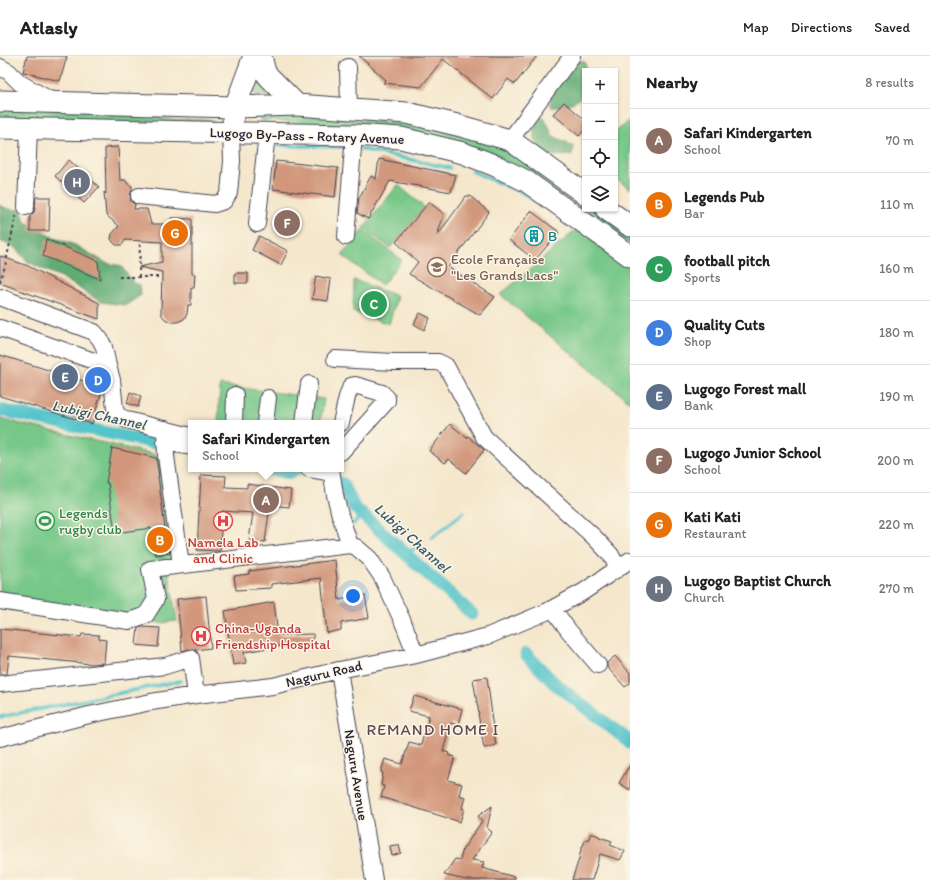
<!DOCTYPE html>
<meta charset="utf-8">
<style>
body{margin:0;font-family:Itim,sans-serif;background:#f2f2f2;color:#202124}
.controls{position:absolute;right:12px;top:12px;display:grid;overflow:hidden;border-radius:0px;box-shadow:0 1px 3px #0004}
.controls button{width:36px;height:36px;display:grid;place-items:center;padding:0;border:0;border-bottom:1px solid #e0e0e0;background:#fff;color:#202124;font:20px sans-serif}
.you{position:absolute;left:353px;top:540px;width:14px;height:14px;margin:-10px;border:3px solid #fff;border-radius:50%;background:#1a73e8;box-shadow:0 0 0 6px #1a73e833}
.badge{display:grid;place-items:center;width:26px;height:26px;border-radius:50%;background:#c8321e;color:#fff;font-size:13px;font-weight:700}
.pin{position:absolute;translate:-50% -50%;border:2px solid #fff;box-shadow:0 1px 4px #0006}
.popup{position:absolute;left:188px;top:364px;width:156px;height:52px;box-sizing:border-box;display:grid;place-content:center;border-radius:0px;background:#fff;filter:drop-shadow(0 1px 3px #0005);font-size:13px;white-space:nowrap;color:#757577}
.popup b{font-size:15px;color:#202124}
.popup::after{content:'';position:absolute;left:50%;top:100%;margin-left:-8px;border:8px solid transparent;border-top-color:#fff}
.list{margin:0;padding:0;list-style:none}
h2{display:flex;justify-content:space-between;align-items:center;height:52px;margin:0;padding:0 16px;font-size:17px}
h2 small{font-size:13px;font-weight:400;color:#757577}
.list li{display:grid;grid-template-columns:26px 1fr auto;gap:12px;align-items:center;box-sizing:border-box;height:64px;padding:0 16px;border-top:1px solid #e0e0e0}
.list b{display:block;font-size:15px;white-space:nowrap}
.list p{margin:0;font-size:13px;white-space:nowrap;color:#757577}
.list em{font-size:13px;font-style:normal;color:#757577}
.icon{flex:none;width:22px;height:22px;fill:none;stroke:currentColor;stroke-width:2;stroke-linecap:round;stroke-linejoin:round}
.map{position:relative;flex:none;width:630px;height:824px;overflow:hidden}
header{display:flex;align-items:center;gap:24px;box-sizing:border-box;height:56px;padding:0 20px;background:#fff;border-bottom:1px solid #e0e0e0}
header strong{font-size:19px}
nav{display:flex;gap:22px;margin-inline-start:auto;font-size:14px}
main{display:flex}
aside{flex:1;background:#fff}
.map>svg:first-child{display:block}
</style>
<header>
<strong>Atlasly</strong>
<nav><a>Map</a><a>Directions</a><a>Saved</a></nav>
</header>
<main>
<div class="map">
<svg width="630" height="824" viewBox="0 0 630 824">
<rect width="100%" height="100%" fill="#fcf5e5"/>
<filter id="ink" filterUnits="userSpaceOnUse"><feTurbulence type="fractalNoise" baseFrequency=".025" numOctaves="2"/><feDisplacementMap in="SourceGraphic" scale="8" xChannelSelector="R" yChannelSelector="G"/><feConvolveMatrix kernelMatrix="1 2 1 2 8 2 1 2 1" color-interpolation-filters="sRGB"/></filter>
<filter id="wash" filterUnits="userSpaceOnUse"><feTurbulence type="fractalNoise" baseFrequency=".012" numOctaves="4" result="noise"/><feDisplacementMap in="SourceGraphic" scale="16" xChannelSelector="R" yChannelSelector="G"/><feGaussianBlur stdDeviation="0.9" result="paint"/><feColorMatrix in="noise" values="0 0 0 0 0 0 0 0 0 0 0 0 0 0 0 0 0 1.4 0 .05"/><feComposite in="paint" operator="in"/></filter>
<g filter="url(#wash)">
<rect width="100%" height="100%" fill="#f4e7cc"/>
<path fill="#76c788" stroke="#4c7462" d="M257,5L280,42L256,39L251,35Z
M0,51L76,54L153,60L176,64H212L215,68L0,64Z
M262,56L420,68L491,85L585,142V153H600L630,175V189L532,120L297,70L290,66L263,65L259,63V60Z
M630,63V133L615,122V77Z
M398,129L424,151L390,192L363,172Z
M577,173L630,208V346L502,240L500,239Z
M362,174L402,204L382,229L342,199Z
M354,224L397,240L389,268L353,256Z
M220,329L324,343L320,367H218Z
M0,363L161,400L176,503L169,519L177,565L161,567L0,553Z"/>
<path fill="#60ac74" stroke="#416758" d="M575,4L585,6L587,15H585C585,26 586,41 574,46C568,49 559,50 552,52L550,46L555,30Z
M537,59L545,62L553,80L566,86L574,91L572,99L546,100L537,93L532,65Z
M0,149C6,153 15,155 21,153L25,166L50,180L75,189L106,207L121,210L134,227L140,229L141,239L126,249L101,246L61,221L45,214L28,206L14,191L0,185Z"/>
<g fill="none" stroke-linecap="round" stroke-linejoin="round">
<path stroke="#57c5cb" stroke-width="3.5" d="M271,89L345,91
M361,93L450,112
M472,115L499,127L519,135L539,147
M348,468H353L363,459
M432,482L464,456
M405,497L414,493L419,488
M0,661L180,625"/>
<path stroke="#57c5cb" stroke-width="13" d="M0,354L174,391
M270,413L288,417L297,413
M337,426L343,428L354,451L472,558
M526,598L554,627L629,685L630,687"/>
</g>
<g id="blocks">
<path fill="#d2987d" d="M27,0H67L60,25L23,16Z
M359,0H537L515,28L508,23L493,43L443,3L421,31L383,27L386,24Z
M564,46L585,64V73L579,80L553,58Z
M118,91L120,124H125L128,128L132,130V134L130,139L131,146L135,148L134,153H147L151,168H171V162L192,163V218H195L194,232H191V249H188L187,258L184,263L177,266H171L165,263L161,258L162,216L139,211L162,206V186L125,184L123,188L121,189H116L113,186L111,183L112,178L119,170L106,159L104,136L106,138L105,92Z
M379,103L456,119L451,136L390,125L368,163L357,157L359,142L371,120L376,123Z
M69,104L99,131L84,147L55,120Z
M276,105L338,112L335,141L273,133Z
M466,140H470L489,156L448,211L495,241L480,259L409,218L418,206L396,186L429,146L444,158L437,180Z
M36,141H50L49,175H30V160L34,156L35,151Z
M531,155L559,176L535,204L509,184Z
M259,180L288,195L281,209L252,194Z
M46,183L98,205L100,223L43,200Z
M0,200L28,210L99,247V263L0,227Z
M235,217H248V227H235Z
M316,220L331,223L328,245L312,243Z
M420,257L430,262L424,274L414,268Z
M0,299L103,331L92,368L0,340Z
M130,336L141,340L138,351L127,347Z
M450,368L467,382L468,380L484,394L466,417L449,403L445,407L429,395Z
M112,392L156,402L159,420H158L165,472L170,497L156,499L151,472L115,477L108,427H106Z
M201,419L226,420L225,431L247,432V428L291,434L289,451L270,449L265,486L249,484L253,457L222,455L220,495L197,494Z
M335,504L339,544L365,539L369,562L341,567V574L327,577L321,522L271,528V532L236,534L234,520L249,518V515Z
M206,540L211,592L195,594L189,593L182,595L177,543Z
M274,546L278,579L313,578V589L292,590V588L244,596L246,607L233,609L225,555Z
M142,571L160,572L158,591L136,589L138,572Z
M0,573L81,581L82,578L99,579V583L106,584L104,607L92,608L9,600L7,618H0Z
M615,600L630,617V627L625,631L607,611V607Z
M487,621L492,659H491L496,689L484,692L478,657L479,658L473,623Z
M414,640L462,653L458,669L451,667L443,695L449,697L448,699L455,701L448,724L462,728L459,739L465,741L462,752L464,753L460,766L381,741L384,730L381,729L383,717L381,716L385,703L402,708L409,686L421,689L429,660L409,655Z
M630,709V734L619,727Z
M492,750L487,772L492,776L472,804L484,806L482,812L515,821L514,824H466L444,819L455,803L460,804L463,793L482,765L478,760Z
M591,777L599,780V781L612,785L610,789L625,795L620,804L600,798L592,824H572L579,803L581,794L586,783L588,784Z
M395,789H399L401,797L392,800L390,790Z"/>
</g>
</g>
<g filter="url(#ink)">
<use href="#blocks" fill-opacity="0" stroke="#424051" stroke-width="1"/>
<g fill="none" stroke-linecap="round" stroke-linejoin="round">
<g stroke="#424051" stroke-width="18">
<path id="minor" d="M0,11L9,16L20,27L54,46
M348,11L349,52
M510,84L572,0
M139,140L215,148L224,145L229,137L232,105L231,77
M26,151L29,73
M257,168L267,78
M346,181L354,79
M0,241L94,276L100,283L104,291L108,310L112,324L115,353L117,359L127,364L191,380
M0,272L108,310
M335,303L394,306H438L446,310L484,381L594,481L611,499L618,513
M234,367L235,339
M265,367L268,342
M304,367L309,328
M341,367L347,341L351,330L355,329L382,337L387,342V345L341,396
M165,373L166,400L181,509
M165,386L191,391
M309,413L331,417
M331,413L335,439L340,459L350,489
M0,545L129,565L146,559L156,543L150,513L350,489L356,491L369,502L382,521L403,566L416,599
M553,553L569,575L598,609
M339,614L374,824
M0,628L165,610L191,602L196,639
M0,682L89,659L151,646L196,639L273,630L339,614L416,599L488,580L546,556L583,536L630,504"/>
</g>
<g stroke="#424051" stroke-width="23">
<path id="major" d="M261,0L265,16L269,21L297,49
M0,45L235,51L297,49L407,57L457,69L510,84L585,138
M233,63L235,51L254,0
M0,72L296,78L354,79L401,82L463,97L496,110L526,125L630,200
M606,153L630,170"/>
</g>
<path stroke="#424051" stroke-width="2" stroke-dasharray="3 3" stroke-linecap="butt" d="M119,221H158
M139,221L140,185
M0,226L5,210L16,160"/>
<use href="#minor" stroke="#fff" stroke-width="16"/>
<use href="#major" stroke="#fff" stroke-width="21"/>
</g>
</g>
<defs>
<g id="building-ring" transform="scale(1)"><circle r="9.5" fill="#fcf5e5" stroke="#0f9aa8" stroke-width="1.5"/><path d="M-4-6H4V6H1V3H-1V6H-4ZM-2.5-4.3h1.7v1.8h-1.7ZM.8-4.3h1.7v1.8H.8ZM-2.5-1h1.7V.8h-1.7ZM.8-1h1.7V.8H.8Z" fill="#0f9aa8"/></g>
<g id="school-ring" transform="scale(1)"><circle r="9.5" fill="#fcf5e5" stroke="#8d6e63" stroke-width="1.5"/><path d="M0-5L7-2L0 1L-7-2ZM-4 1L0 2.5L4 1V4Q0 6-4 4Z" fill="#8d6e63"/></g>
<g id="stadium-ring" transform="scale(1)"><circle r="9.5" fill="#fcf5e5" stroke="#2e9e5b" stroke-width="1.5"/><path d="M0-5a6.5 5 0 1 0 0 10a6.5 5 0 1 0 0-10ZM-3.5-1.8h7v3.6h-7Z" fill="#2e9e5b"/></g>
<g id="hospital-ring" transform="scale(1)"><circle r="9.5" fill="#fcf5e5" stroke="#e0444e" stroke-width="1.5"/><path d="M-5-5h3v3.5h4V-5h3V5h-3V1.5h-4V5h-3Z" fill="#e0444e"/></g>
</defs>
<g fill-rule="evenodd">
<use href="#building-ring" x="534" y="180"/>
<use href="#school-ring" x="437" y="211"/>
<use href="#stadium-ring" x="45" y="465"/>
<use href="#hospital-ring" x="223" y="465"/>
<use href="#hospital-ring" x="201" y="580"/>
</g>
<g text-anchor="middle" dominant-baseline="central" stroke-width="3" stroke-linejoin="round" paint-order="stroke">
<g font-size="14" fill="#22223b" stroke="#fcf5e5">
<text transform="translate(307 80) rotate(2)">Lugogo By-Pass - Rotary Avenue</text>
<text transform="translate(324 618) rotate(-13)">Naguru Road</text>
<text transform="translate(356 719) rotate(81)">Naguru Avenue</text>
</g>
<g font-size="14" fill="#0d838f" stroke="#fcf5e5" text-anchor="start">
<text x="548" y="180">B</text>
</g>
<g font-size="14" fill="#785e54" stroke="#fcf5e5" text-anchor="start">
<text x="451" y="203">Ecole Française<tspan x="451" dy="16">"Les Grands Lacs"</tspan></text>
</g>
<g font-size="14" fill="#27864d" stroke="#fcf5e5" text-anchor="start">
<text x="59" y="457">Legends<tspan x="59" dy="16">rugby club</tspan></text>
</g>
<g font-size="14" fill="#be3a42" stroke="#fcf5e5">
<text x="223" y="486">Namela Lab<tspan x="223" dy="16">and Clinic</tspan></text>
<text x="215" y="572" text-anchor="start">China-Uganda<tspan x="215" dy="16">Friendship Hospital</tspan></text>
</g>
<g font-size="15" font-style="italic" fill="#355b6d" stroke="#fcf5e5">
<text transform="translate(99 359) rotate(12)">Lubigi Channel</text>
<text transform="translate(412 482) rotate(42)">Lubigi Channel</text>
</g>
<g font-size="16" letter-spacing="1" fill="#604b52" stroke="#fcf5e5">
<text x="433" y="673">REMAND HOME I</text>
</g>
</g>
</svg>
<div class="controls">
<button>+</button>
<button>−</button>
<button><svg class="icon" aria-label="locate" viewBox="0 0 24 24"><circle cx="12" cy="12" r="6"/><path d="M12 2v4M12 18v4M2 12h4M18 12h4"/></svg></button>
<button><svg class="icon" aria-label="layers" viewBox="0 0 24 24"><path d="M12 4l9 5-9 5-9-5zM3 14l9 5 9-5"/></svg></button>
</div>
<div class="you"></div>
<div class="pin badge" style="left:266px;top:444px;background:#8d6e63">A</div>
<div class="popup"><b>Safari Kindergarten</b>School</div>
<div class="pin badge" style="left:160px;top:484px;background:#e8710a">B</div>
<div class="pin badge" style="left:374px;top:248px;background:#2e9e5b">C</div>
<div class="pin badge" style="left:98px;top:324px;background:#3f7fe0">D</div>
<div class="pin badge" style="left:65px;top:321px;background:#5c6f8a">E</div>
<div class="pin badge" style="left:287px;top:167px;background:#8d6e63">F</div>
<div class="pin badge" style="left:175px;top:177px;background:#e8710a">G</div>
<div class="pin badge" style="left:77px;top:126px;background:#6b7280">H</div>
</div>
<aside>
<h2>Nearby<small>8 results</small></h2>
<ul class="list">
<li><span class="badge" style="background:#8d6e63">A</span><div><b>Safari Kindergarten</b><p>School</p></div><em>70 m</em></li>
<li><span class="badge" style="background:#e8710a">B</span><div><b>Legends Pub</b><p>Bar</p></div><em>110 m</em></li>
<li><span class="badge" style="background:#2e9e5b">C</span><div><b>football pitch</b><p>Sports</p></div><em>160 m</em></li>
<li><span class="badge" style="background:#3f7fe0">D</span><div><b>Quality Cuts</b><p>Shop</p></div><em>180 m</em></li>
<li><span class="badge" style="background:#5c6f8a">E</span><div><b>Lugogo Forest mall</b><p>Bank</p></div><em>190 m</em></li>
<li><span class="badge" style="background:#8d6e63">F</span><div><b>Lugogo Junior School</b><p>School</p></div><em>200 m</em></li>
<li><span class="badge" style="background:#e8710a">G</span><div><b>Kati Kati</b><p>Restaurant</p></div><em>220 m</em></li>
<li><span class="badge" style="background:#6b7280">H</span><div><b>Lugogo Baptist Church</b><p>Church</p></div><em>270 m</em></li>
</ul>
</aside>
</main>
